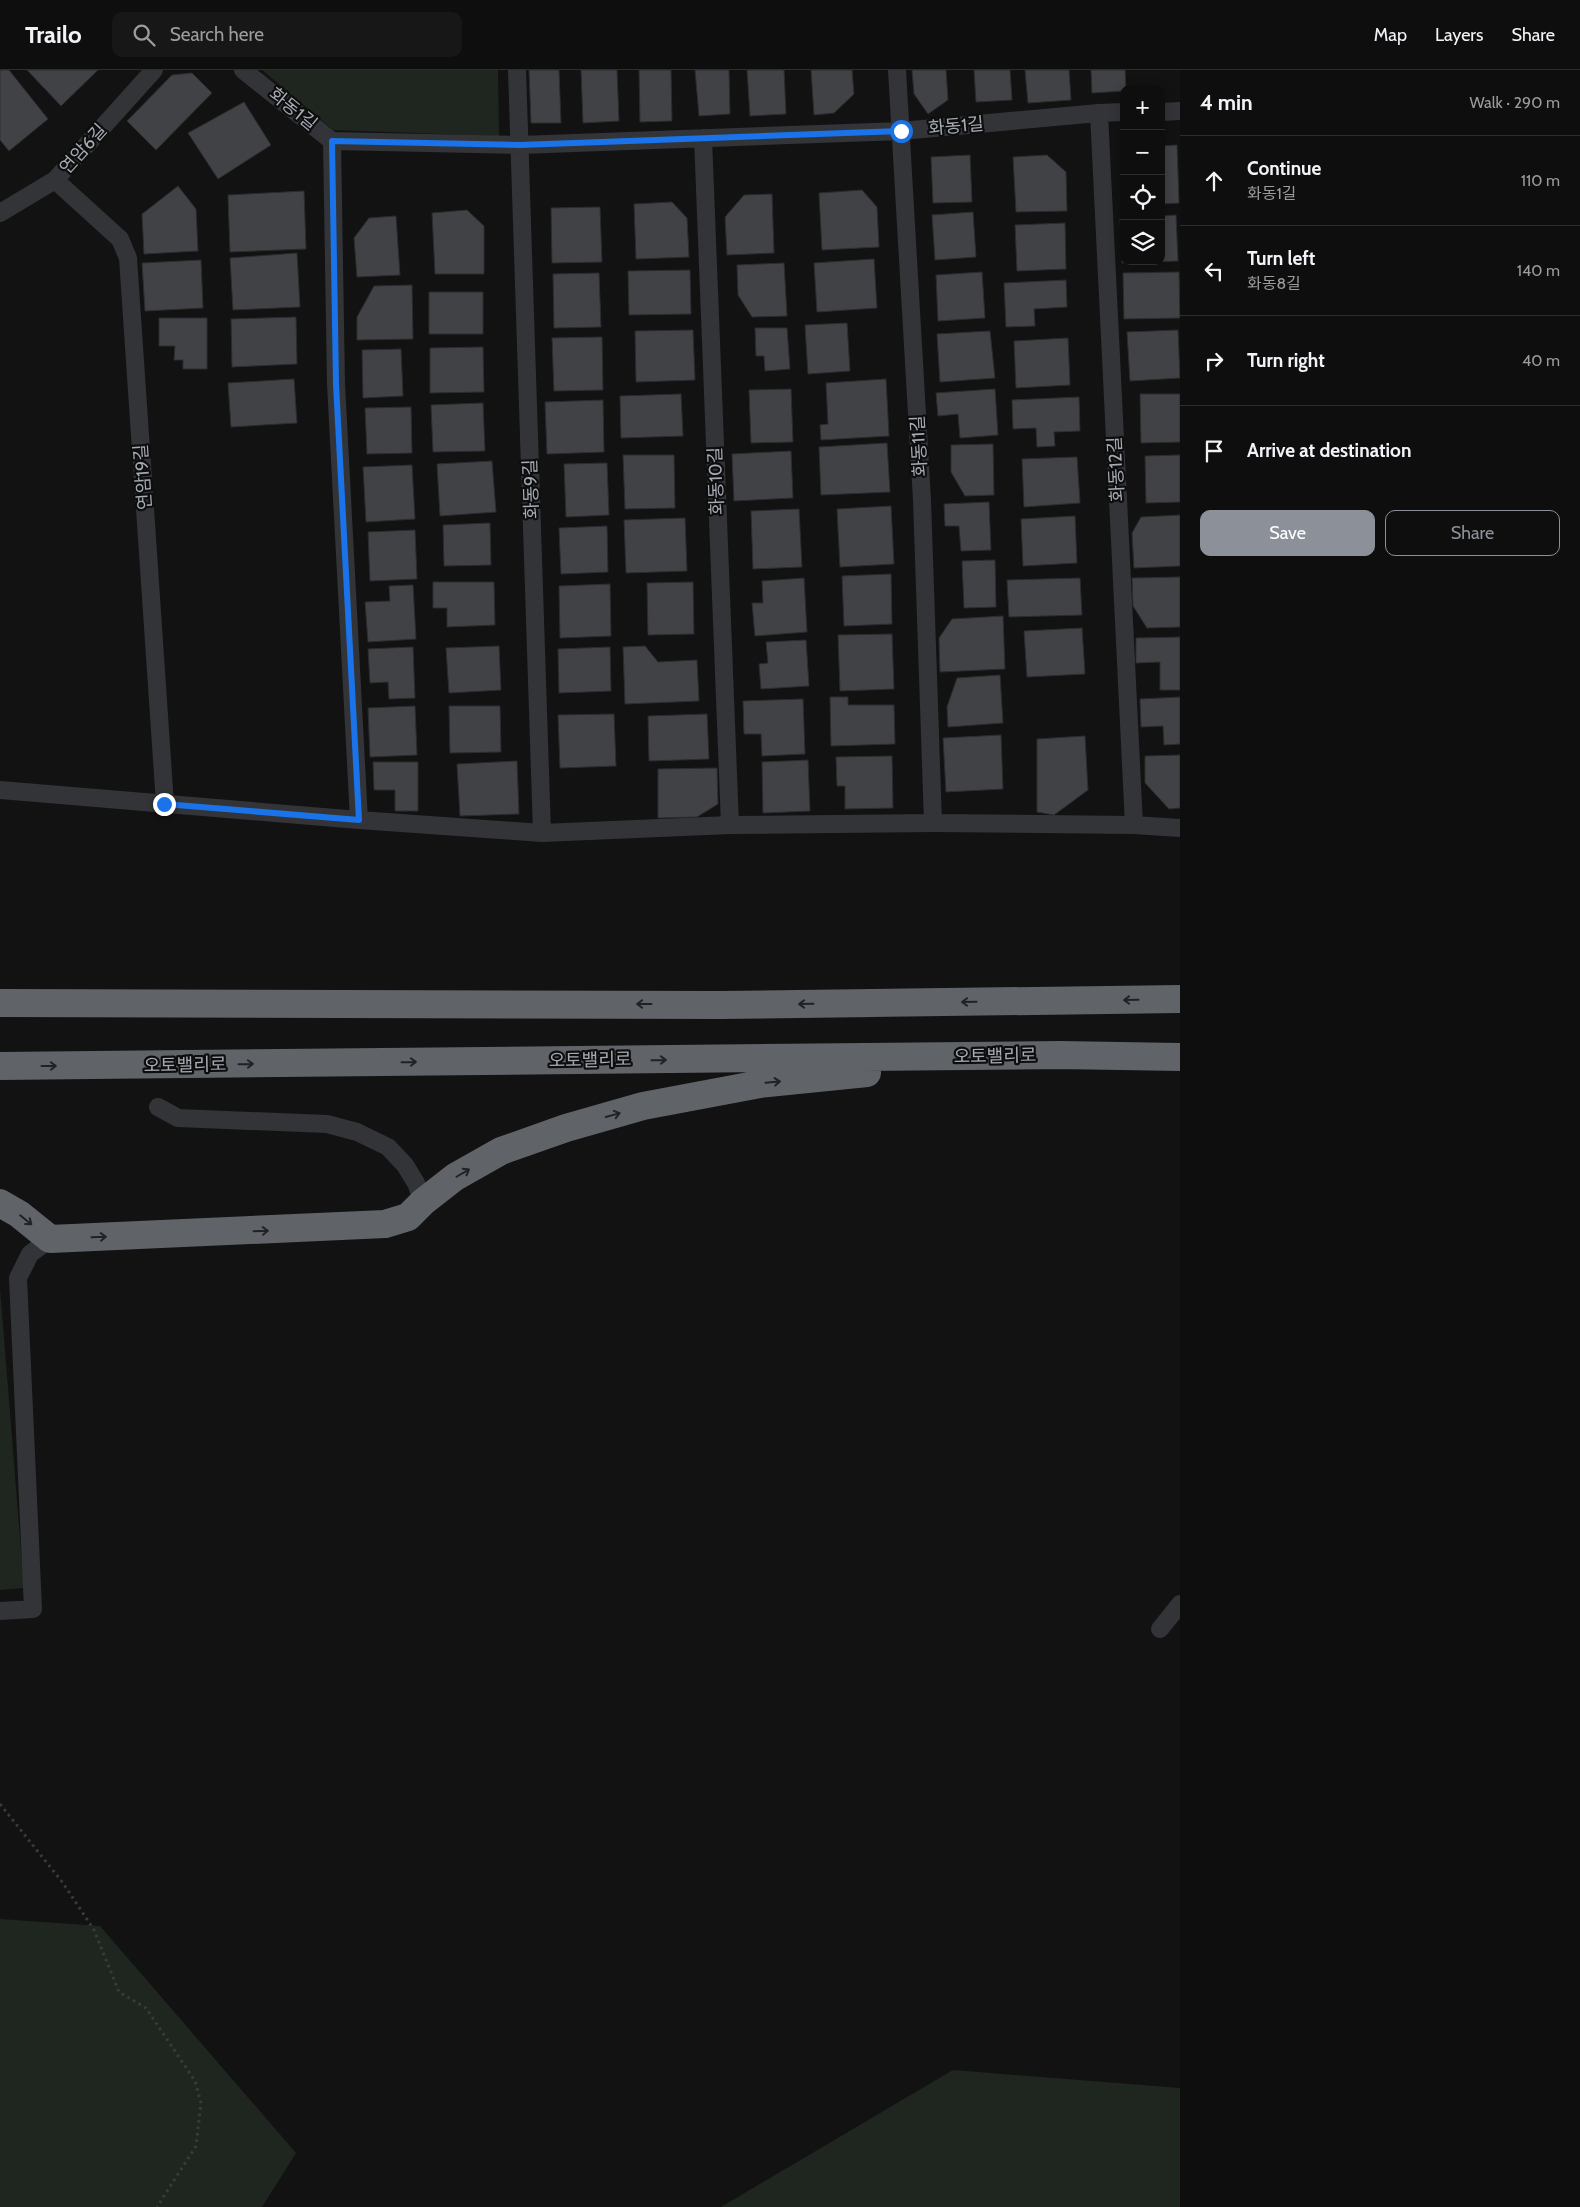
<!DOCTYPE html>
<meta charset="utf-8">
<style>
body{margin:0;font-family:Cabin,"Noto Sans KR",sans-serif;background:#171717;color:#f1f3f6}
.controls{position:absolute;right:15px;top:15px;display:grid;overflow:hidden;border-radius:10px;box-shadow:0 2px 12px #0003}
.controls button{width:45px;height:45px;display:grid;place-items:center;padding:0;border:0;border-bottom:1px solid #2e2e2e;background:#0e0e0e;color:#f1f3f6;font:25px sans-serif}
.stop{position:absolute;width:15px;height:15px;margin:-11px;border:4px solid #1a73e8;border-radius:50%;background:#fff}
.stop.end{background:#1a73e8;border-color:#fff;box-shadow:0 1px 5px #0008}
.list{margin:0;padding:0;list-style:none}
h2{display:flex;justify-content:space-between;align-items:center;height:65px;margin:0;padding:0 20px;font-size:21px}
h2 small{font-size:16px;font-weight:400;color:#9b9c9e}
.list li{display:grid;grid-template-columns:32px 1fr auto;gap:15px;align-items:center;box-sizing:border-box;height:90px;padding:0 20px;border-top:1px solid #2e2e2e}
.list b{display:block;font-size:19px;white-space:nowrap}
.list p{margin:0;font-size:16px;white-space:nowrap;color:#9b9c9e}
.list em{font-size:16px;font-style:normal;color:#9b9c9e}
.actions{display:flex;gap:10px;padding:15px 20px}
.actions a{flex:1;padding:11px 0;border:1px solid #8c9099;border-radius:10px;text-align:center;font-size:18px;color:#8c9099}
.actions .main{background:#8c9099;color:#fff}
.icon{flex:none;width:28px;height:28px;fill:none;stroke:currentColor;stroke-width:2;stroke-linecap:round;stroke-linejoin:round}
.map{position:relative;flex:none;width:1180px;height:2137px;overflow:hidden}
header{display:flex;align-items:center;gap:30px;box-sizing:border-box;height:70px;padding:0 25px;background:#0e0e0e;border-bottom:1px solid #2e2e2e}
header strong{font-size:24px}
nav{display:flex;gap:28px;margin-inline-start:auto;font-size:18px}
.search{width:350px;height:45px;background:#171717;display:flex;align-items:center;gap:12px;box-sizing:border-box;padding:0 18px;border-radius:10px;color:#9b9c9e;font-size:19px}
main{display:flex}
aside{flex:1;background:#0e0e0e}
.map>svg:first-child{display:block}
</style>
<header>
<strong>Trailo</strong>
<div class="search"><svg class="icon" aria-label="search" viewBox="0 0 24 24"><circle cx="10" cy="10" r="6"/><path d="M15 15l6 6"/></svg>Search here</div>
<nav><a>Map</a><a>Layers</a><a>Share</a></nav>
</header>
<main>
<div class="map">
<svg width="1180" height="2137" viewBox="0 0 1180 2137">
<rect width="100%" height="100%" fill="#121213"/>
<path fill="#1f261f" d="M262,0H498L499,66L333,60Z
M0,1218L24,1518L0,1520Z
M0,1849L100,1856L296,2083L262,2137H0Z
M953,2000L1180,2018V2137H721Z"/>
<path fill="#414246" stroke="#2c2c2f" d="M0,0H9L48,49L9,81L0,70Z
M27,0H98L61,36Z
M529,0H559L561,53H531Z
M581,0H617L619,51L583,53Z
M639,0H671L672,51L640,52Z
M695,0H729L730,44L699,46Z
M747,0H784L786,44L750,46Z
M811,0H852L854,24L834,43L814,45Z
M912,0H946L948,30L928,44L914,24Z
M974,0H1010L1012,30L976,32Z
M1025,0H1069L1071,30L1028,33Z
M1091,0H1125L1126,19L1124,21L1092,23Z
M192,3L212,23L156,80L127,51L172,5Z
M244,32L271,75L218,109L188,63Z
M1177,75L1179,133L1161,134V76Z
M970,85L972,132L933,133L931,87Z
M1047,85L1066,102L1067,141L1016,142L1013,87Z
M178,116L196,139L198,181L144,184L142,144Z
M862,120L877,137L879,177L822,180L819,123Z
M304,121L306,179L230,182L228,125Z
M772,124L774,183L727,185L725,147L744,125Z
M672,132L687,148L689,187L636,189L634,134Z
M600,137L602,192L552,193L551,138Z
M467,140L484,156V204H435L432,143Z
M973,142L976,187L935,190L932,145Z
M1176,145L1178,191L1122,193L1120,148H1124V191H1161V146Z
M396,146L400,205L357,207L354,168L369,148Z
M1065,153L1066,199L1017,201L1015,155Z
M297,183L300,237L233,240L230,188Z
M874,189L877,238L817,242L814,193Z
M201,190L203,238L145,241L142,193Z
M784,193L787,246L752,247L738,225L737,195Z
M690,200L691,244L629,245L628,201Z
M982,202L985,248L938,251L936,205Z
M1179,202L1180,248L1124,249L1123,203Z
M599,203L601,257L554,258L553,204Z
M1066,210L1067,237L1034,239L1035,256L1006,257L1004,213Z
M412,215L413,269L357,270V247L374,216Z
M429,222H483V264H429Z
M296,247L297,294L232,297L231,249Z
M159,248H207V299H183V290H174L175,276H159Z
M847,253L850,301L808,304L805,255Z
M755,258H787L790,299L765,301L764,286H756Z
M693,260L695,310L636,312L635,261Z
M1178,260L1180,308L1130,311L1127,262Z
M990,261L995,308L940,312L937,264Z
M602,267L603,320L554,321L552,268Z
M1068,268L1070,315L1016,318L1014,271Z
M483,277L484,322L430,323V278Z
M401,279L403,326L363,328L362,280Z
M294,309L297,353L231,357L228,313Z
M886,309L889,366L821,370L820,355L828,354L826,313Z
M791,319L793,372L751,373L749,320Z
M995,319L998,365L960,368L958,344L938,346L936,323Z
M681,324L683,366L621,368L620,326Z
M1140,324H1180V372L1141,373Z
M1079,327L1080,361L1054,362L1055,376L1037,377L1036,358L1013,359L1012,330Z
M603,330L604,382L547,384L545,332Z
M483,333L485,381L433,382L431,335Z
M411,337L412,383L367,384L365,338Z
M887,373L890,422L821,425L819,377Z
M993,374L994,425L965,426L951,402V375Z
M791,381L793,428L734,431L732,384Z
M623,385H674L675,438L625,439Z
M1180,385V432L1146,433L1145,386Z
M1077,387L1080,433L1024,437L1022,389Z
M492,391L496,442L440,446L437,394Z
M607,393L609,445L566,447L564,394Z
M412,395L415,449L366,452L363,397Z
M989,432L991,480L961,481L959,456H945L944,434Z
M891,436L894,494L840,497L837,439Z
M799,439L802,497L753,499L751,441Z
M1180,445V496L1134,498L1132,463L1141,447Z
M1075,446L1077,493L1023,496L1021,449Z
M685,448L687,501L626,503L624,450Z
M490,453L491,495L444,496L443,455Z
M607,456L608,502L561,504L559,458Z
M415,460L417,509L370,511L368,462Z
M995,490L996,537L964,538L962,491Z
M891,504L892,554L844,556L842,506Z
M1180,507V557L1147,558L1133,536L1132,508Z
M804,508L807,562L755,566L752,533H763L762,511Z
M1080,508L1082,545L1009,547L1007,510Z
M433,512H494L495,555L447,557V538H433Z
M693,512L694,564L648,565L647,513Z
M610,514L611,566L560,568L559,516Z
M413,515L416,569L368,572L365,532L390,531L389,516Z
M1003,546L1005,599L940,602L939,568L952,549Z
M1082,558L1085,604L1027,607L1024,561Z
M892,564L894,619L840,621L838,565Z
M1180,567V620H1160V592L1136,593V568Z
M806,570L809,616L761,619L759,594L768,593L766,572Z
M499,576L501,620L449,623L446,578Z
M645,576L658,592L697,590L699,631L625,634L623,577Z
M413,577L415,628L389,629L388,612L370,613L368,579Z
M610,577L611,621L559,623L558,579Z
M1000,605L1003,653L948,657L947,637L957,608Z
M830,627H848V635H894L895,674L831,676Z
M1180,627V674L1164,675L1163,656L1141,657L1140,629Z
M803,629L805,684L762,686L761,664H744L743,631Z
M415,636L417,685L370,687L368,638Z
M449,636H500L501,682L450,683Z
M614,644L616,696L560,698L558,645Z
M707,644L709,689L649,691L648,646Z
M1001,665L1003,719L946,722L943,668Z
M1085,666L1088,720L1054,745L1037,742V669Z
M1180,685V738L1169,739L1145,713V686Z
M892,686L893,738L845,739V716H837L836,687Z
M808,690L810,741L763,743L762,692Z
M517,691L519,744L460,746L457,694Z
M373,692H418V741H395V720H374Z
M717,698L718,734L697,747L658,748V699Z"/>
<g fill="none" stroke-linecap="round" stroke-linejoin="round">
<path stroke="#393b3f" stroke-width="3" stroke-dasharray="2.5 4" stroke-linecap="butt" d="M0,1734L63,1813L94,1860L119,1922L146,1938L195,2011L201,2033L196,2076L157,2137"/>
<path stroke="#333438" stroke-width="18" d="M243,0L332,71L520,75L901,61L1099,43L1124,42
M517,0L542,763
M897,0L922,430L933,753
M1161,42L1180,41
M1099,43L1134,755
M703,68L730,755
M332,71L336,314L359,750
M55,110L120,169L128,188L165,734
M0,143L55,110L154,0
M0,720L359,750L542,763L730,755L933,753L1134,755L1180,758
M158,1037L178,1048L327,1054L357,1062L388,1077L405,1095L416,1113L423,1132
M0,1541L33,1539L18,1208L30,1184L50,1169
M1160,1559L1180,1534"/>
<path stroke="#606368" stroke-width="28" d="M0,933L720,935L1180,929
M0,996L1060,985L1180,987
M0,1133L19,1144L50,1169L385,1154L408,1147L423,1132L455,1107L501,1081L566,1058L643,1036L760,1014L867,1003"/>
</g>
<defs><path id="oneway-shaft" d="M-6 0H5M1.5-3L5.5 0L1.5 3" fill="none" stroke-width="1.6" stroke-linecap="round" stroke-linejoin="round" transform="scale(1.25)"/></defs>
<g stroke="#222224">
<use href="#oneway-shaft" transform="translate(1131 930) rotate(179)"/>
<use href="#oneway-shaft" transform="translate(969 932) rotate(179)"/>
<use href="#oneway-shaft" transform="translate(644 934) rotate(-180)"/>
<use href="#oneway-shaft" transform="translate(806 934) rotate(179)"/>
<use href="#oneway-shaft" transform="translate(659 990) rotate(-1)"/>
<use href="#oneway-shaft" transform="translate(409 992) rotate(-1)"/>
<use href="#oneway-shaft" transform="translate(246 994) rotate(-1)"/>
<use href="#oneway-shaft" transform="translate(49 996)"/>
<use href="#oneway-shaft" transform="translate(773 1012) rotate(-5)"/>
<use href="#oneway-shaft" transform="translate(613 1045) rotate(-15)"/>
<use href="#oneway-shaft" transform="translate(463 1103) rotate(-30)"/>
<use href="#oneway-shaft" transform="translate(26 1150) rotate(39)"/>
<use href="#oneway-shaft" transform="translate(261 1161) rotate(-2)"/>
<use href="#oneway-shaft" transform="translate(99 1167) rotate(-2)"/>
</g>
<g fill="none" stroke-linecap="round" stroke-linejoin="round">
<path stroke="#1a73e8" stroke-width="6" d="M164,734L359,750L336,314L332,71L520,75L901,61"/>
</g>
<g text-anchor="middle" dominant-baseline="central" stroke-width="4.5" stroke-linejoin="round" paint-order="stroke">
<g font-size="18" fill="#a5aab3" stroke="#0d0d0e">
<text transform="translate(293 39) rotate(39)">화동1길</text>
<text transform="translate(956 56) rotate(-5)">화동1길</text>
<text transform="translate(83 79) rotate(-48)">연암6길</text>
<text transform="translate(919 376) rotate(-93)">화동11길</text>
<text transform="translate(1116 399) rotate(-93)">화동12길</text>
<text transform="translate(143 407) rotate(-94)">연암19길</text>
<text transform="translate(716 411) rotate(-92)">화동10길</text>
<text transform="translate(531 419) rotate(-92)">화동9길</text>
<text transform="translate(995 986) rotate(-1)">오토밸리로</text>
<text transform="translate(590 990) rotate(-1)">오토밸리로</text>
<text transform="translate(185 995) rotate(-1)">오토밸리로</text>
</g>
</g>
</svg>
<div class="controls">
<button>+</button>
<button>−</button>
<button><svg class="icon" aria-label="locate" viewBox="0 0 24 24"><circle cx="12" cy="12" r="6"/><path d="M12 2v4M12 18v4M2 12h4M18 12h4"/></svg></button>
<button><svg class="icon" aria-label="layers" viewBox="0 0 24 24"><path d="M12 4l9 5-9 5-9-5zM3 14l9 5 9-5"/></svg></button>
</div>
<div class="stop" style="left:901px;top:61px"></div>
<div class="stop end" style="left:164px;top:734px"></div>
</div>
<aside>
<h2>4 min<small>Walk · 290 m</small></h2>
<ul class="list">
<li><svg class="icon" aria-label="ahead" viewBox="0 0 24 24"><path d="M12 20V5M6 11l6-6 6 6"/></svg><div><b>Continue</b><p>화동1길</p></div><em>110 m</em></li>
<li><svg class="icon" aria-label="left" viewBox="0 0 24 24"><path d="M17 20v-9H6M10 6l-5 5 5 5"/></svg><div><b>Turn left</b><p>화동8길</p></div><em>140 m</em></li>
<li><svg class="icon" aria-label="right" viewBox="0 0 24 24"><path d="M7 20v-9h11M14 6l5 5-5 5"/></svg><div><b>Turn right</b></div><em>40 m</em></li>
<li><svg class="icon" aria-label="arrive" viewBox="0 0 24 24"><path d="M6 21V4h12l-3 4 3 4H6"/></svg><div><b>Arrive at destination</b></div></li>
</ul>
<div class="actions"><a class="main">Save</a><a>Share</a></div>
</aside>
</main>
